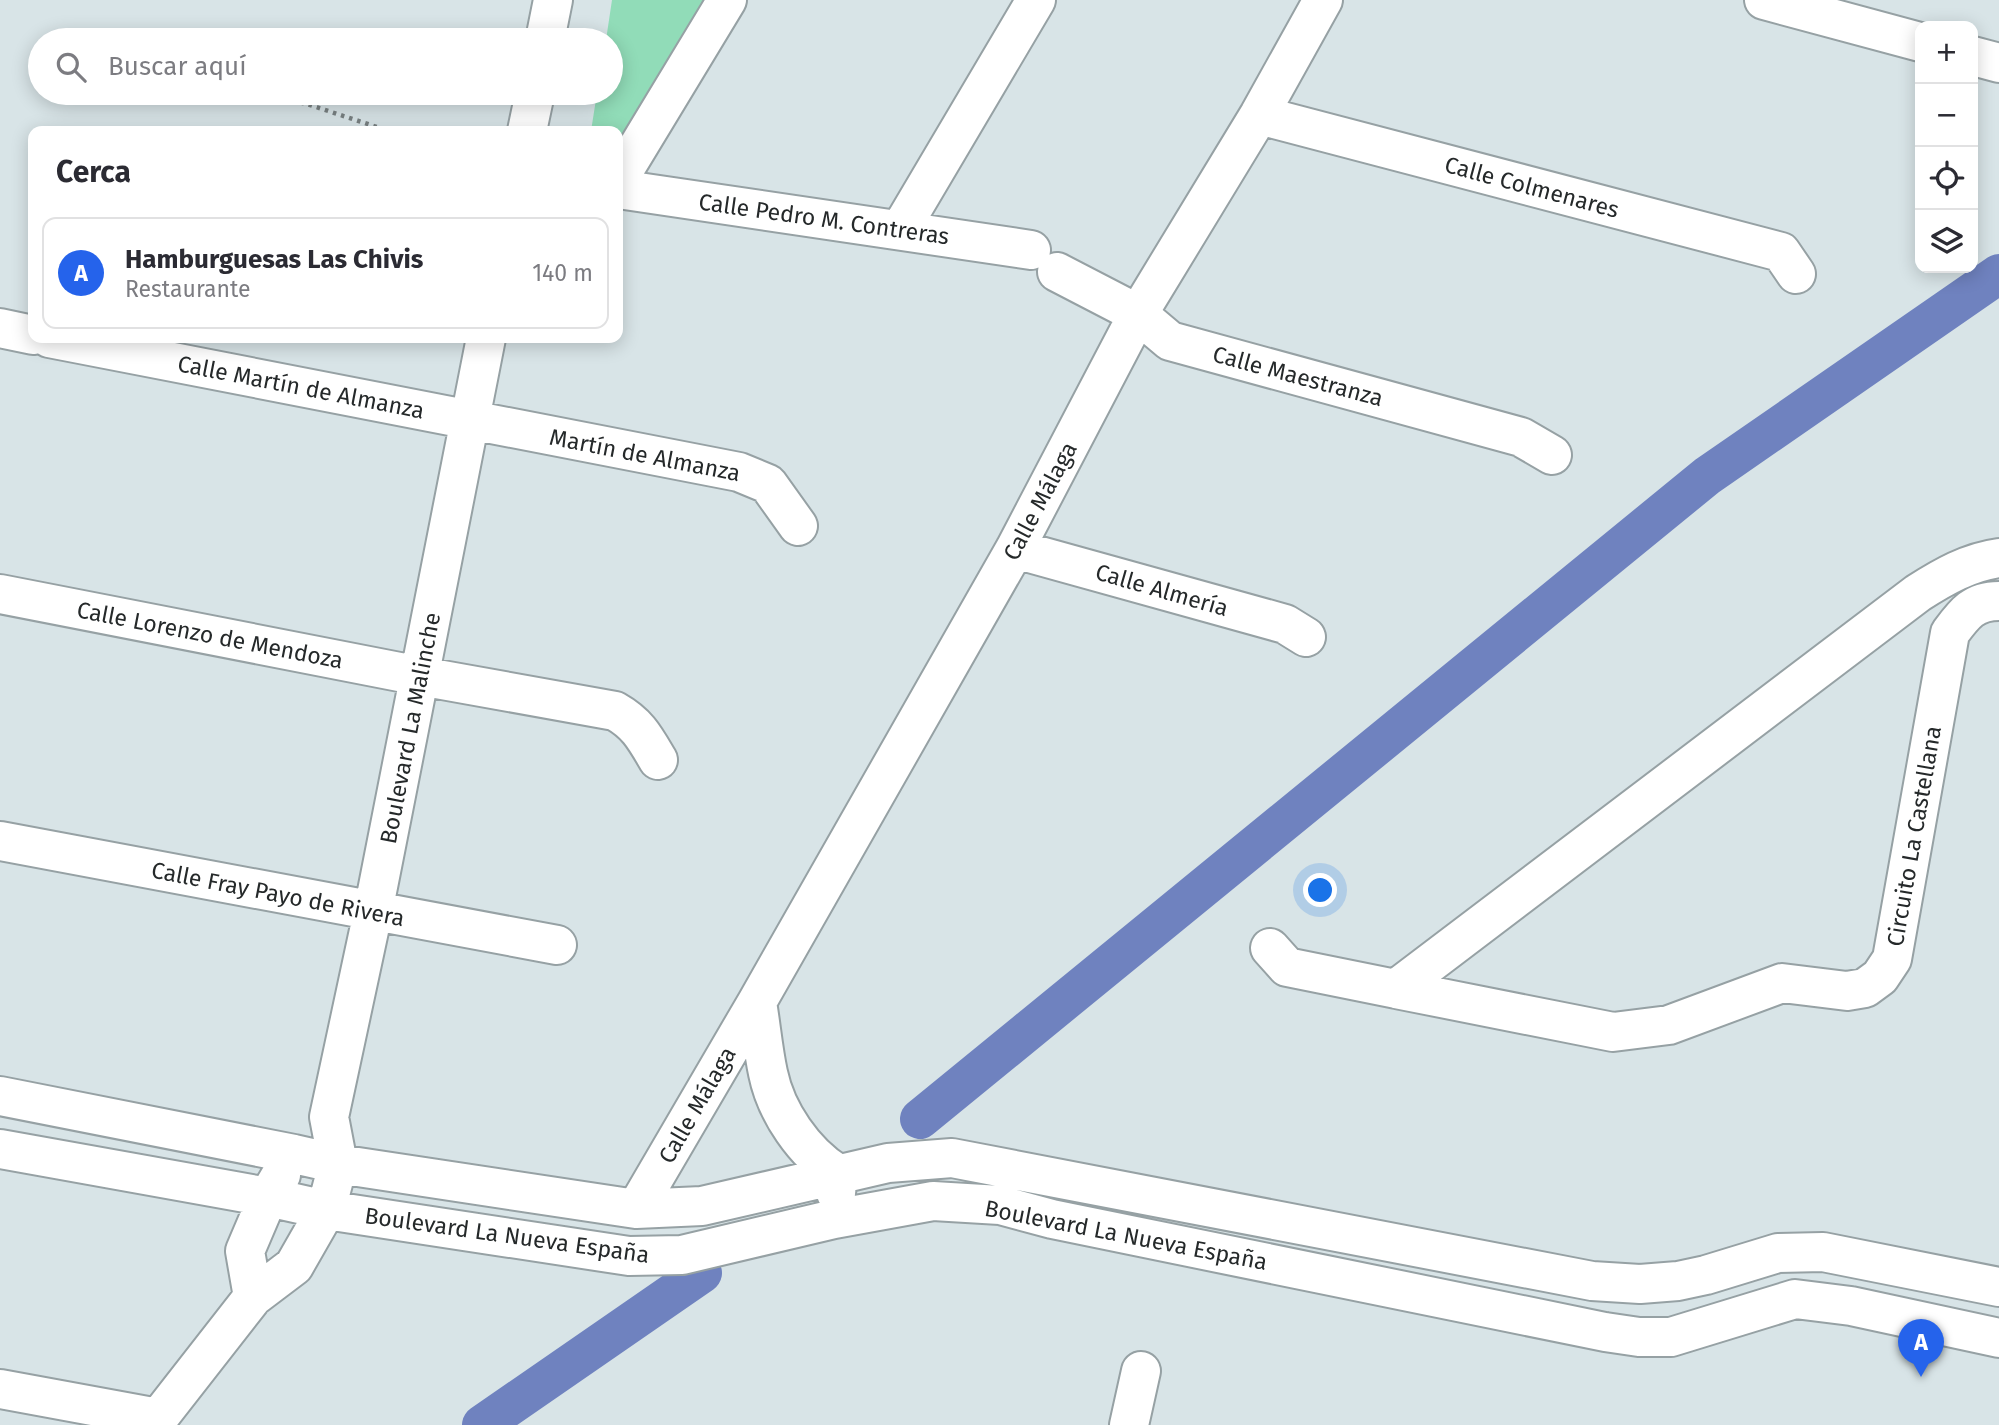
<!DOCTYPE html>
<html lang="es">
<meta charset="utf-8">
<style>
body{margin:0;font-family:"Fira Sans",sans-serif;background:#f7f7f7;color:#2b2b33}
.controls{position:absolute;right:21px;top:21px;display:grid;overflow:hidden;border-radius:14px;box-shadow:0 4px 18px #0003}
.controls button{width:63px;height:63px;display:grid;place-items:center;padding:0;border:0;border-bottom:2px solid #e1e1e2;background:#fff;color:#2b2b33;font:35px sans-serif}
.you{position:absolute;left:1321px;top:891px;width:24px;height:24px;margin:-18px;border:5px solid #fff;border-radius:50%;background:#1a73e8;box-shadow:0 0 0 10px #1a73e833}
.badge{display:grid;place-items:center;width:46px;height:46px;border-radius:50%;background:#2563eb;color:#fff;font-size:23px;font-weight:700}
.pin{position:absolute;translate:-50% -58px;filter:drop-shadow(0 2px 4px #0008)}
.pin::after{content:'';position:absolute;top:37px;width:24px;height:21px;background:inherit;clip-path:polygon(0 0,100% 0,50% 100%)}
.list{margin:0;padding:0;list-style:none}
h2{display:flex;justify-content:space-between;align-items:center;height:91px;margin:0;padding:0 28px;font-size:30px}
h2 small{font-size:23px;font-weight:400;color:#7c7c81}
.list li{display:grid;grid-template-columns:46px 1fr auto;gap:21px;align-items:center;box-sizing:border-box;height:112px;margin:0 14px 14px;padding:0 14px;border:2px solid #e1e1e2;border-radius:14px}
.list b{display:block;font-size:26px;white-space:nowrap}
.list p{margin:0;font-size:23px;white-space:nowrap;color:#7c7c81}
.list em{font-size:23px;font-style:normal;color:#7c7c81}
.icon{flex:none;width:38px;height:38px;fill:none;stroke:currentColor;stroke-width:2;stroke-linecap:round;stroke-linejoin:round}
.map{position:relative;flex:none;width:1999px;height:1425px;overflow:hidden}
.search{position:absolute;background:#fff;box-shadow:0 4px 18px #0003;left:28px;top:28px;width:595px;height:77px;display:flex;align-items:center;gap:18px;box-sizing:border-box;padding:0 24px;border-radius:38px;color:#7c7c81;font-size:26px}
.panel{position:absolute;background:#fff;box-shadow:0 4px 18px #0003;left:28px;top:126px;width:595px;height:217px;border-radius:14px}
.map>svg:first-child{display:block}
</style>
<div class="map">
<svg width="1999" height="1425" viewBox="0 0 1999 1425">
<rect width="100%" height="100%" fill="#d8e4e7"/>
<path fill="#91dcb8" d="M612,0H707L618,151V131H591L597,93H611V40H606Z"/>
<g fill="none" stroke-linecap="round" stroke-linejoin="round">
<path stroke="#6f82bf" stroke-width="40" d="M920,1119L1707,476L1999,274
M482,1425L702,1273"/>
<g stroke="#96a1a4" stroke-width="42">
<path id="minor" d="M1764,0L1920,42
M545,40L553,0
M1973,56L1999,63
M1259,115L1781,252L1796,274
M527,131L535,93
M618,180L727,0
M618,189L1031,250
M900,230L1036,0
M1057,272L1138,314L1170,341L1521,437L1552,455
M0,328L33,335
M49,338L739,472L768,484L798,526
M1015,549L1285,624L1306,637
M1999,558C1969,562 1943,577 1918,593L1396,989L1613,1032L1669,1025L1782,983L1847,991L1865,988L1880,977L1892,959L1950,633C1964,614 1973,601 1999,601
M0,594L420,676L615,711C638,724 645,738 658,760
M0,841L557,945
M1270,948L1287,967L1396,989
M757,1002C761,1026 763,1050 768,1073C776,1112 804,1153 838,1174L836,1193
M0,1096L294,1154L338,1164L636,1209L702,1206L888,1163L952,1158L1592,1281L1640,1284L1678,1281L1706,1275L1778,1253L1823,1252L1999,1287
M0,1149L268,1197L326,1210L629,1256L682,1255L834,1219L933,1201L1000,1205L1052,1219L1605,1332L1639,1337H1671L1795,1299L1851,1306L1999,1338
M636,1209L757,1002L1015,549L1138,314L1259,115L1323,0
M253,1297L245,1251L268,1197L281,1175
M0,1389L158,1418
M153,1425L253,1297L294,1266L326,1210L338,1164L329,1117L373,912L486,338
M1129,1425L1141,1371"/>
</g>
<path stroke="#798182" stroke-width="4.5" stroke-dasharray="3.5 5" stroke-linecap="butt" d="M259,93L307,104L389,131"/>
<use href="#minor" stroke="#fff" stroke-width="38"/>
</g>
<g text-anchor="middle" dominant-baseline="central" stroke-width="5" stroke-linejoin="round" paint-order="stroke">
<g font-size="23" fill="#25292a" stroke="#fff">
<text transform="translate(1532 187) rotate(15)">Calle Colmenares</text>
<text transform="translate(824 219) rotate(8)">Calle Pedro M. Contreras</text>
<text transform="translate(1298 376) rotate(15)">Calle Maestranza</text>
<text transform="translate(301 387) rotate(11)">Calle Martín de Almanza</text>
<text transform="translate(645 455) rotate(11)">Martín de Almanza</text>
<text transform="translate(1040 501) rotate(-62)">Calle Málaga</text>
<text transform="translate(1162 590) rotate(16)">Calle Almería</text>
<text transform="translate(210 635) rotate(11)">Calle Lorenzo de Mendoza</text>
<text transform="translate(410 728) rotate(-79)">Boulevard La Malinche</text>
<text transform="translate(1914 836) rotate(-80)">Circuito La Castellana</text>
<text transform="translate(278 894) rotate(11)">Calle Fray Payo de Rivera</text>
<text transform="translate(697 1105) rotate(-60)">Calle Málaga</text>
<text transform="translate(507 1235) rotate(8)">Boulevard La Nueva España</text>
<text transform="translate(1126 1235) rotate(11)">Boulevard La Nueva España</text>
</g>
</g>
</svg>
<div class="controls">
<button>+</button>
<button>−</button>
<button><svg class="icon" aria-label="locate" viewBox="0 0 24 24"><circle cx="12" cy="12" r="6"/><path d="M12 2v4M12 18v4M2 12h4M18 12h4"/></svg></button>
<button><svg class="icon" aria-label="layers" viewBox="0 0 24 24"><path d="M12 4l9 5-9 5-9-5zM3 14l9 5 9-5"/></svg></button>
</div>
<div class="you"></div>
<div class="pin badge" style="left:1921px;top:1377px">A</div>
<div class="search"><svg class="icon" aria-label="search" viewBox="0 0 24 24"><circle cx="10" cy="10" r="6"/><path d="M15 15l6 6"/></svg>Buscar aquí</div>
<section class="panel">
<h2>Cerca<small></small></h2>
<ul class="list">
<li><span class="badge">A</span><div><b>Hamburguesas Las Chivis</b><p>Restaurante</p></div><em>140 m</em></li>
</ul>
</section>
</div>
